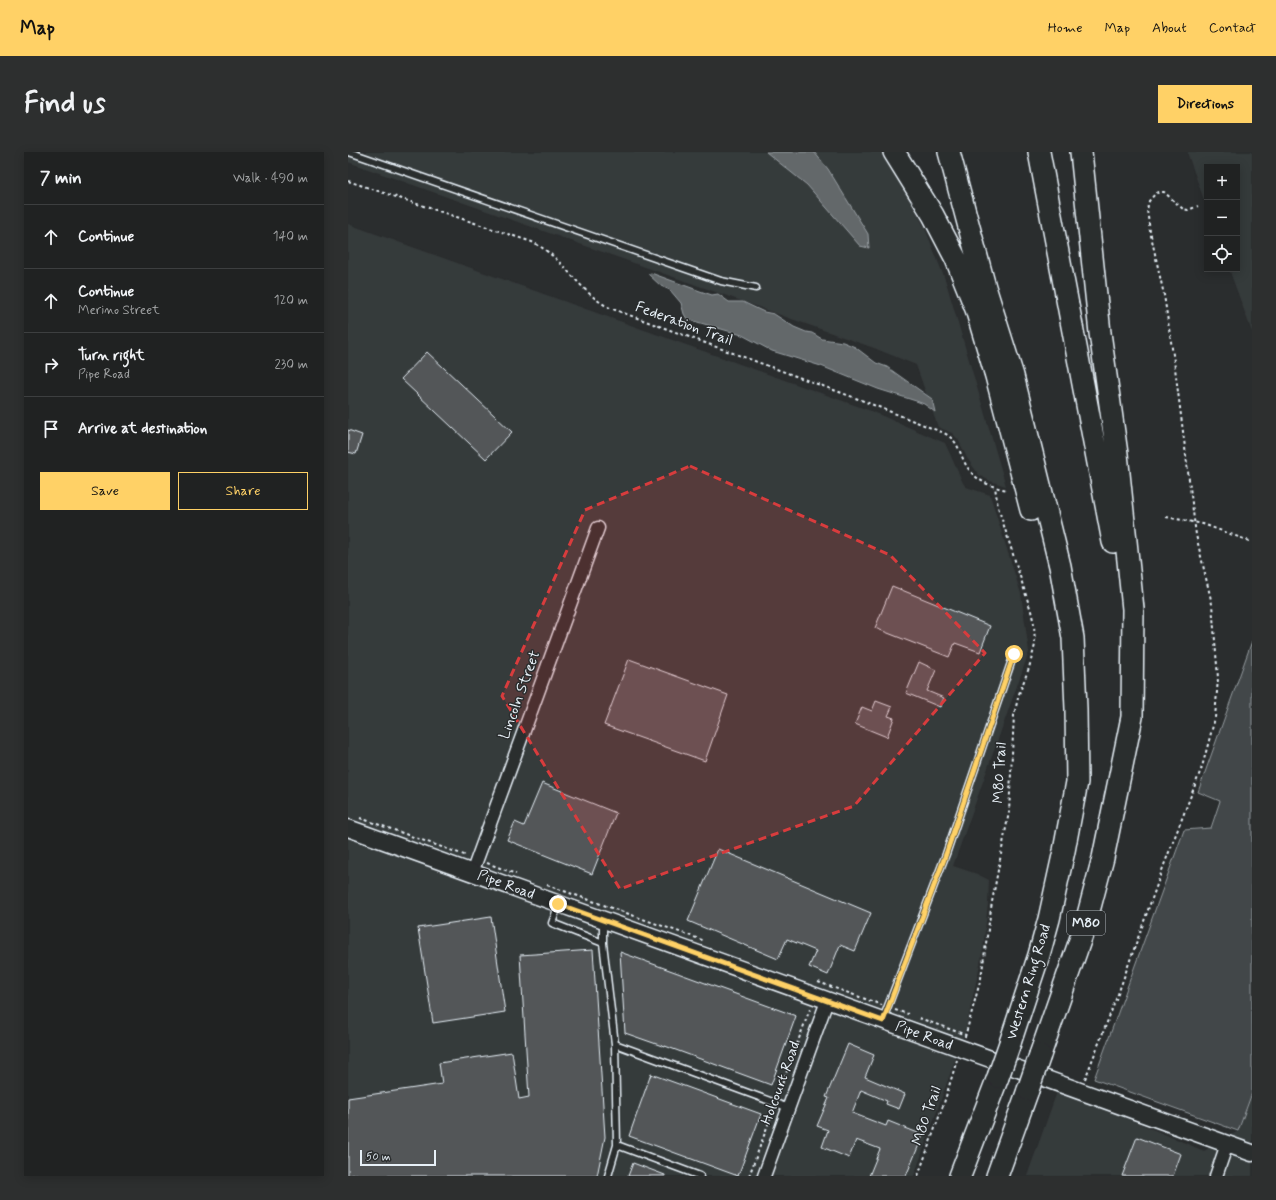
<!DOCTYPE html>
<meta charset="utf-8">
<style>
body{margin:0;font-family:Mynerve,sans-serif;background:#2d2f2f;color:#f1f3f6}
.controls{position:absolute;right:12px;top:12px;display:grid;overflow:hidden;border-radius:0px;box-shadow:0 2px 10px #0003}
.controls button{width:36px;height:36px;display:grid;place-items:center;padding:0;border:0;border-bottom:1px solid #3d3f40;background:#202222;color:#f1f3f6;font:20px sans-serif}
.scale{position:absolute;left:12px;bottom:10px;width:76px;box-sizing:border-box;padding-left:4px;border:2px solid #e8f1f8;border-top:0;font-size:11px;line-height:14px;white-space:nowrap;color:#e8f1f8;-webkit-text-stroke:3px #2a2d2e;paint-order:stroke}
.stop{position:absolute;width:12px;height:12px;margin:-9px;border:3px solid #ffd166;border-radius:50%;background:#fff}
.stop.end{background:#ffd166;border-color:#fff;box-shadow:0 1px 4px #0008}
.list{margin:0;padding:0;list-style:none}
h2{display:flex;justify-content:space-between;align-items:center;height:52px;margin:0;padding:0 16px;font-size:17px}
h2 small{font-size:13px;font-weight:400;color:#a2a4a5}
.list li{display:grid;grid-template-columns:26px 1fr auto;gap:12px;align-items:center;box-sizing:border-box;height:64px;padding:0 16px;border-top:1px solid #3d3f40}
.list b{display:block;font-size:15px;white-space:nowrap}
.list p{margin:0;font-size:13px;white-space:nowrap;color:#a2a4a5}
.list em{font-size:13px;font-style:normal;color:#a2a4a5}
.actions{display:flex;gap:8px;padding:12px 16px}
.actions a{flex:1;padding:9px 0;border:1px solid #ffd166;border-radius:0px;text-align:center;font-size:14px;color:#ffd166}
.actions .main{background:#ffd166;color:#111}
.icon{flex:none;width:22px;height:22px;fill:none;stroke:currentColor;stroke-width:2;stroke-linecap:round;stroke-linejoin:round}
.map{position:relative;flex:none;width:904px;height:1024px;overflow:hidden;border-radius:0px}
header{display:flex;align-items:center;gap:24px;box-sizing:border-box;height:56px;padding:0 20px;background:#ffd166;color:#111}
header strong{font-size:19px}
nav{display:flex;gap:22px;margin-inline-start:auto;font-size:14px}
.intro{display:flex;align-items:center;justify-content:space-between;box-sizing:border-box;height:96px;padding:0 24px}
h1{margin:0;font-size:28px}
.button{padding:10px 18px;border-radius:0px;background:#ffd166;color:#111;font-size:14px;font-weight:700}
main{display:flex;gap:24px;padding:0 24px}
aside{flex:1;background:#202222;border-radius:0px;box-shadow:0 2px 10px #0003}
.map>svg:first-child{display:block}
</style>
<header>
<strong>Map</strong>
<nav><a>Home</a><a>Map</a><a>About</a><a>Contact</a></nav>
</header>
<div class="intro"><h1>Find us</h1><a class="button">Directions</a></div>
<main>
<aside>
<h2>7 min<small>Walk · 490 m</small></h2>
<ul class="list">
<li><svg class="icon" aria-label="ahead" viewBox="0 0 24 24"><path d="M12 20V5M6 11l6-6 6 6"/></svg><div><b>Continue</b></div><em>140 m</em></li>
<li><svg class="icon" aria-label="ahead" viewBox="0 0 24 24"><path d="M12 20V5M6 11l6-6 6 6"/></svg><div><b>Continue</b><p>Merino Street</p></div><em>120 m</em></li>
<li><svg class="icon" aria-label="right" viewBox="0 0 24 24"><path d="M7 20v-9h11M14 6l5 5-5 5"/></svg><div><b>Turn right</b><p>Pipe Road</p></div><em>230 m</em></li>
<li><svg class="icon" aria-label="arrive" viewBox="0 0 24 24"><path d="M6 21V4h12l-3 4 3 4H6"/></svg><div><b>Arrive at destination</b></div></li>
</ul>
<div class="actions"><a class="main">Save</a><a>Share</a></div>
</aside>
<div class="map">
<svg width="904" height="1024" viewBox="0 0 904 1024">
<rect width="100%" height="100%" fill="#2a2d2e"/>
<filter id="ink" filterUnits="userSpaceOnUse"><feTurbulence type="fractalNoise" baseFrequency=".025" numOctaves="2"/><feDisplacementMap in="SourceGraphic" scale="8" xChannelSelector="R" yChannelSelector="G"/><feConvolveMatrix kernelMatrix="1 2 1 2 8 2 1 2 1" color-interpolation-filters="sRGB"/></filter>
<g filter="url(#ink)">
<path fill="#363a3b" d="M0,0H533L546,18L577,76L598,130L658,334L642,329L631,323L619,306L610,287L604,281L590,275L568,213L526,196L0,10Z
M840,0H904V180L881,117H889V15H859V56L840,3Z
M0,72L523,259L597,291L615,331L618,335L642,343L673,442L681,500L605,714L629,722L641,728L640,751L635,798L618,877L566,1024H0Z
M710,937L856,999L890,979L904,941V1024H679Z"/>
<path fill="#424648" stroke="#959ca0" d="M904,489V941L890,979L746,927L836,678L863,676L872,649L850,640Z"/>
<path fill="#63686b" stroke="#989fa3" d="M418,0H466L480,17L520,82L521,96L512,94L459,33Z
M303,121L352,139L364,143L370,142L381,150H395L416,160L426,162L446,175L458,180L464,181L474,187L495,190L507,195L528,211L539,215L584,247L587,260L576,252L568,249L530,237L473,214L424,199L394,183L339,167L336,162L333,151L322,138L313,134L300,122Z"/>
<path fill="#535759" stroke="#e8f1f8" d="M79,200L164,280L138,307L53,227Z
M0,278L14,283L8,302L0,300Z
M544,434L642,474L632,500L607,491L601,505L527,476Z
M281,507L380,543L357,609L256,573Z
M571,510L588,518L579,539L596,546L592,555L558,541Z
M528,549L544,555L540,564L546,566L539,585L507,572L514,555L524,559Z
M194,631L268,661L244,722L159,688L167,670L176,674Z
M370,697L523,761L507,799L492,793L480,823L461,815L468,799L439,787L430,807L340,769Z
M143,765L157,860L85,871L70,776Z
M245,798L257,985L249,1024H9V1022L0,1024V946L94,932L91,911L164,900L171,947L181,945L172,803Z
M272,800L448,864L423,933L317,894V895L277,881Z
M500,892L526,903L517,925L557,942L551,957L538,952L539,949L513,938L504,961L538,974L540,969L575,983L558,1024H521L532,997L508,988L501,1006L474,995L480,978L469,974L481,946L478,945Z
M303,922L413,962L390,1024L281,984Z
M789,985L833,1002L825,1024H774Z
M285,1011L317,1023V1024H280Z"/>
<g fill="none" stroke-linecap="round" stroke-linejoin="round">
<g stroke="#e8f1f8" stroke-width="9">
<path id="lane" d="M1,0L373,129L408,136
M211,752L204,771L255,791L267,892L269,993L260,1024
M255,791V769
M535,867L598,702L666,502
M267,892L441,956
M269,993L352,1024"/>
</g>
<g stroke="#e8f1f8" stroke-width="15">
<path id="street" d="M124,721L250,376
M416,1024L479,849
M868,1024L879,992"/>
</g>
<g stroke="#e8f1f8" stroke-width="19">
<path id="secondary" d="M0,676L904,1001"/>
</g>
<g stroke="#e8f1f8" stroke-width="24">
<path id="highway" d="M546,0L585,63L608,107L628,157L648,224L683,358
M601,0L637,135L665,224L712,414L725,486L728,557L729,630L716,699L701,767L691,803L662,891
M691,0L765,390
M692,903L737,774L755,706L784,565L785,457L769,302L752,181L733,0
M612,1024L650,925
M649,1024L680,938"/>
</g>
<path stroke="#e8f1f8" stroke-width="2" stroke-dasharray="3 3" stroke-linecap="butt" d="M0,29L184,90C217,106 230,140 262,156L513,248L596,281C609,288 610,296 616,309C624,327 640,334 659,338
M818,365L855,372L904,390
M12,666L119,704
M139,711L168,722
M199,733L357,789
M470,830L534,853
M547,858L560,862
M571,866L618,883
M617,885L633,826L644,750L661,660L666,563L671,542L681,516L687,493L686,472L683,459L650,355L647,335
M737,927L770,842L816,713L854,615L867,566L870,526L864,452L848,383L827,216L816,143L802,79L799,58L801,49L807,42L811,40H816L835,57L840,58L850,54
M430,943L462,857L464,858
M401,1024L425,959
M570,1024L596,951L609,908"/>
<use href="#lane" stroke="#2a2d2e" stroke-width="6"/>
<use href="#street" stroke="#2a2d2e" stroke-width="12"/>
<use href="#secondary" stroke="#2a2d2e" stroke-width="16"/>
<use href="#highway" stroke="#2a2d2e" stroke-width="21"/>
<g stroke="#e8f1f8" stroke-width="24" stroke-linecap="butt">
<path id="highway-bridge" d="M650,925L662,891
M680,938L692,903"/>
</g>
<use href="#highway-bridge" stroke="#2a2d2e" stroke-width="21"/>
</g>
</g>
<g fill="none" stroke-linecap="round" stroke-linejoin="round" filter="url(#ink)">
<path stroke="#ffd166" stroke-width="5" d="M210,752L535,869L598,702L666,502"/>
</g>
<path fill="#d83c3d" fill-opacity="0.2" stroke="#d83c3d" stroke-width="3" stroke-dasharray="8 5" stroke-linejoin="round" d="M342,314L542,403L637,501L506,654L272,737L154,544L237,358Z"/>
<g text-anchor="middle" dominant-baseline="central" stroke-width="3" stroke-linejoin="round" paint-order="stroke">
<rect fill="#2a2d2e" stroke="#afb6bb" stroke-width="1" x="719" y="759" width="38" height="24" rx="3"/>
<g font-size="14" font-weight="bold" fill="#e8f1f8">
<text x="738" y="771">M80</text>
</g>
<g font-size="15" fill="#e8f1f8" stroke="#2a2d2e">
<text transform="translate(336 172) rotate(20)">Federation Trail</text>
<text transform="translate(172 543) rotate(-70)">Lincoln Street</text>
<text transform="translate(652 621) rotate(-87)">M80 Trail</text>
<text transform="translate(158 733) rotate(20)">Pipe Road</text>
<text transform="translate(681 830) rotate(-73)">Western Ring Road</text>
<text transform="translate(576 884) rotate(20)">Pipe Road</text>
<text transform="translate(433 931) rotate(-70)">Holcourt Road</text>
<text transform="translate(579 964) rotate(-71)">M80 Trail</text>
</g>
</g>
</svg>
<div class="controls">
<button>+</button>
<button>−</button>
<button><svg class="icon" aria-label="locate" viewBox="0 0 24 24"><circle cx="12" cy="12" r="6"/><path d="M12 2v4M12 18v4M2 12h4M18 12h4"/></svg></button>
</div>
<div class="scale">50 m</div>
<div class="stop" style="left:666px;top:502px"></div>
<div class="stop end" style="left:210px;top:752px"></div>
</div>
</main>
